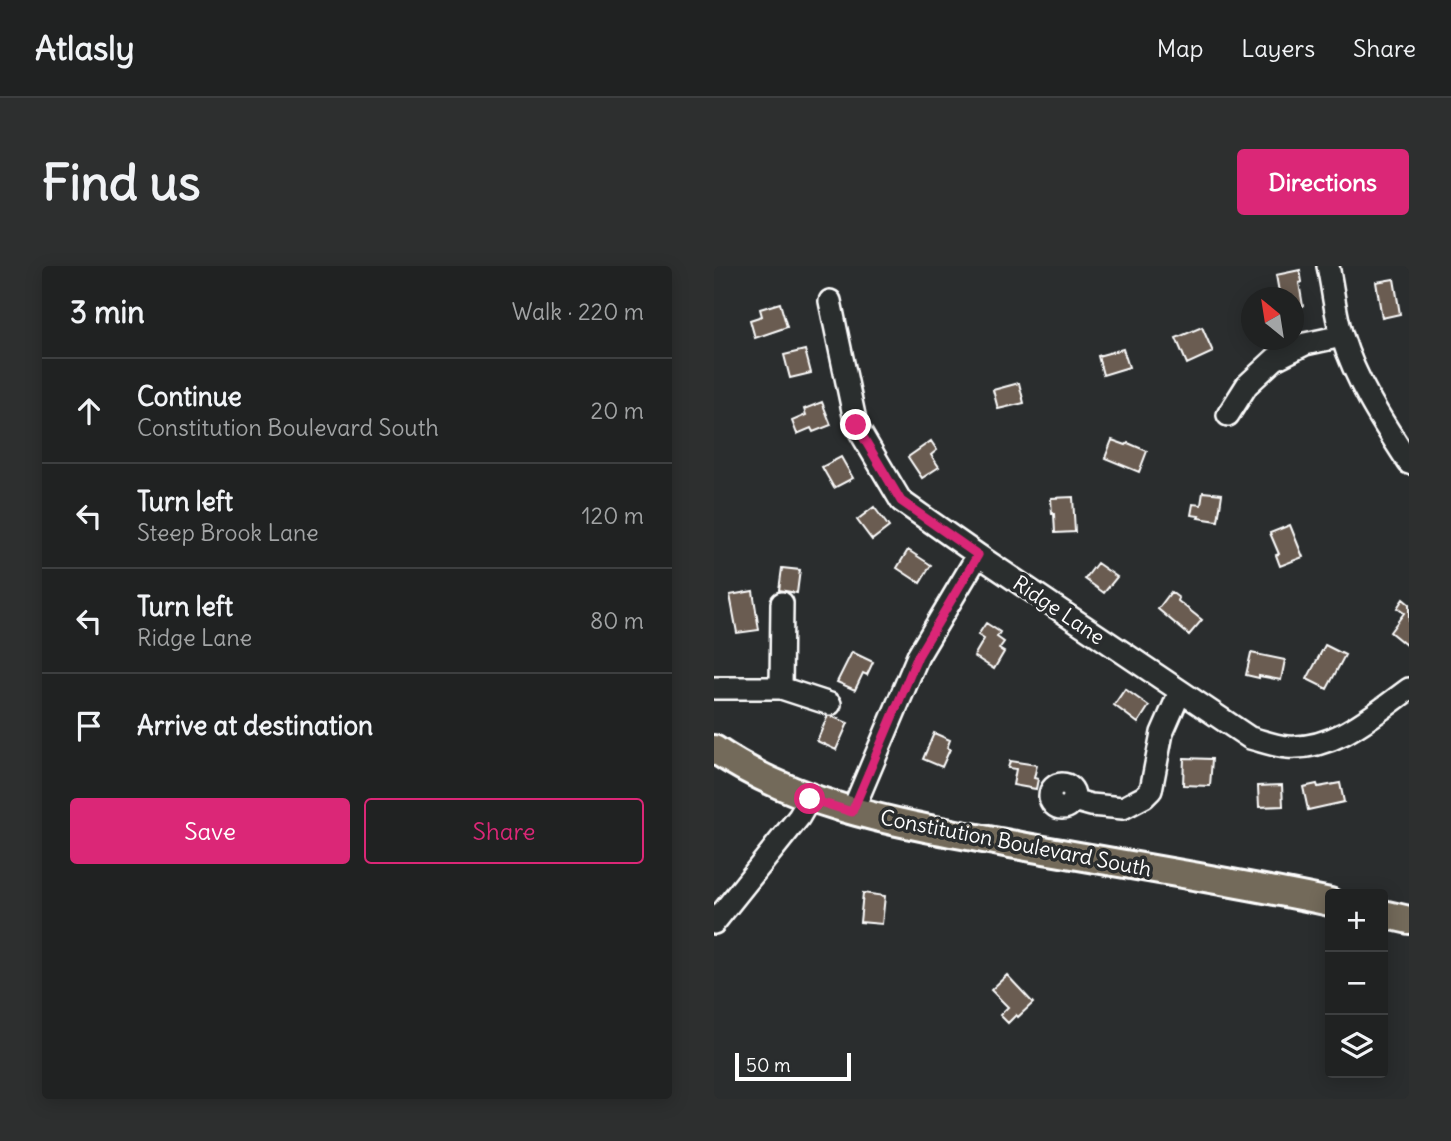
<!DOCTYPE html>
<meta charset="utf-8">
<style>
body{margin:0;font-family:Delius,sans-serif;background:#2d2f2f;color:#f1f3f6}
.controls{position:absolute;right:21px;bottom:21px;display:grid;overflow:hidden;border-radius:7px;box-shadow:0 4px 18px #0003}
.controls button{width:63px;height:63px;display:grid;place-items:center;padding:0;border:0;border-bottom:2px solid #3d3f40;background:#202222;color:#f1f3f6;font:35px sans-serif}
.compass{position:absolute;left:527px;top:21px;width:63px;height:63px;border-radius:50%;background:#202222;box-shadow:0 4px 18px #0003;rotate:330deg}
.scale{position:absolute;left:21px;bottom:18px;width:116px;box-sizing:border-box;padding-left:7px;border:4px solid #fff;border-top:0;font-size:19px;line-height:24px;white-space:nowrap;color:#fff;-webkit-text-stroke:5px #2a2d2e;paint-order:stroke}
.stop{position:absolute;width:21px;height:21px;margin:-16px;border:5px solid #db2777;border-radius:50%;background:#fff}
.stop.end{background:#db2777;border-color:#fff;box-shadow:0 2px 7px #0008}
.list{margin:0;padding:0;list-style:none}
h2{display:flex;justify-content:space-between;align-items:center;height:91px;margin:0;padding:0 28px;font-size:30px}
h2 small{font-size:23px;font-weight:400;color:#a2a4a5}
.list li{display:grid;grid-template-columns:46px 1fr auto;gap:21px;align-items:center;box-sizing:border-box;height:105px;padding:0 28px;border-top:2px solid #3d3f40}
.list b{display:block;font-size:26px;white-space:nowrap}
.list p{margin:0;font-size:23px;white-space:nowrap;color:#a2a4a5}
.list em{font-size:23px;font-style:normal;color:#a2a4a5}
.actions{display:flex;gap:14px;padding:21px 28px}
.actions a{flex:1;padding:16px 0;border:2px solid #db2777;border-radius:7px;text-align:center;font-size:24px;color:#db2777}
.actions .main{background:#db2777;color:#fff}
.icon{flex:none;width:38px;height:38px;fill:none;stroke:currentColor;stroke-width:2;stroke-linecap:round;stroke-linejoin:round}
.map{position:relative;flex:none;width:695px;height:833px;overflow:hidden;border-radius:7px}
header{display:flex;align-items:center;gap:42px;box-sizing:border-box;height:98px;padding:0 35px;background:#202222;border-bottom:2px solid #3d3f40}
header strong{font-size:33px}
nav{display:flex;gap:38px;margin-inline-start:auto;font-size:24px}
.intro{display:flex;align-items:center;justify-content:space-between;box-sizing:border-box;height:168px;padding:0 42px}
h1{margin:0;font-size:49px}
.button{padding:18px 32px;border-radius:7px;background:#db2777;color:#fff;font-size:24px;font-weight:700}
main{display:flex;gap:42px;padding:0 42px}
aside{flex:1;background:#202222;border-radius:7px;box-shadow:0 4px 18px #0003}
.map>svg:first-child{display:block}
</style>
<header>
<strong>Atlasly</strong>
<nav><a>Map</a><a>Layers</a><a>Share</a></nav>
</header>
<div class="intro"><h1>Find us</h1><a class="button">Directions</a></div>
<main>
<aside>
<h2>3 min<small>Walk · 220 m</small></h2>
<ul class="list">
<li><svg class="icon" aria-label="ahead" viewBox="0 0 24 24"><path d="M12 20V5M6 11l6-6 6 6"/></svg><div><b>Continue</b><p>Constitution Boulevard South</p></div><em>20 m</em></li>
<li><svg class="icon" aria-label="left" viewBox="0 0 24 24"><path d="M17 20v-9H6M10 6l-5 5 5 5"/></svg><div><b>Turn left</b><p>Steep Brook Lane</p></div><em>120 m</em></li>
<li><svg class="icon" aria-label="left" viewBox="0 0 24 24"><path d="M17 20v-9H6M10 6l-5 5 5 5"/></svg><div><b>Turn left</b><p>Ridge Lane</p></div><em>80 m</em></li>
<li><svg class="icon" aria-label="arrive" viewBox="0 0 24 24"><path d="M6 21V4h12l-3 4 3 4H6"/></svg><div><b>Arrive at destination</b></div></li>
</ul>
<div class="actions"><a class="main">Save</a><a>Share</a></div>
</aside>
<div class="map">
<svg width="695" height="833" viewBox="0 0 695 833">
<rect width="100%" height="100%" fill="#2a2d2e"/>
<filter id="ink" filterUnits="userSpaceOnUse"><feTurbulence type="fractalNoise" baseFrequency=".0143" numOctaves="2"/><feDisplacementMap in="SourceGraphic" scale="14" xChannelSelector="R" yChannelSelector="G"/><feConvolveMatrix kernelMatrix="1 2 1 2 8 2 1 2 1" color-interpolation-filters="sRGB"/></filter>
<g filter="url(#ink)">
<path fill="#6a5c51" stroke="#fff" stroke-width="2" d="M586,4L588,16L585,17L589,40L580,42V32H566L562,9Z
M680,13L686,48L668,52L662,16Z
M66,37L73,61L41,72L36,54L48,50L46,43Z
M488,61L499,86L473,98L462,72Z
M409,83L415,101L389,109L384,90Z
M91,84L97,107L76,112L70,89Z
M305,117L310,137L284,143L279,124Z
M108,136L117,159L99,166L97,162L83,168L78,155L92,149L90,143Z
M398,174L412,179L414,177L433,185L425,206L391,192Z
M217,175L223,184L217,189L225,201L208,212L194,191Z
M127,191L139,212L120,222L108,201Z
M489,226L508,228L504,255L484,252L485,250L477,249L479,238L487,239Z
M359,231L361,266L341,267L340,248H338L337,232Z
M160,241L175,261L158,274L143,254Z
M576,259L589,291L566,300L562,289L565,288L556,267Z
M194,284L217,299L206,317L183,302Z
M383,297L403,311L390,327L371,313Z
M68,302L86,304L83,327L65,324Z
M39,325L45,364L23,367L16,329Z
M457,326L465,332L464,335L488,354L475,369L444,343Z
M689,333L695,338V375L692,379L676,366L690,347L683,342Z
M272,357L286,366L283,371L290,376L285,383L290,386L280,403L260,390L270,373L264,369Z
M611,379L631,389L613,423L593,413Z
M138,386L159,396L153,409L149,407L141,424L123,416Z
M537,387L571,394L567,414L545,410V412L532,409Z
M411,423L435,440L424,457L400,439Z
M114,449L134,457L122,484L103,475Z
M220,467L236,474L233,482L236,483L228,501L209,493Z
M470,492L498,493L496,520L469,519Z
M296,495L323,499L320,512L324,513L322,523L299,519L302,503L294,502Z
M626,517L630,536L594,544L589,521L603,518L604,521Z
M568,519L569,540L545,541L544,520Z
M149,627L171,630L168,658L146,656Z
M293,709L319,737L304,751L302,749L294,757L286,749L294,741L277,724Z"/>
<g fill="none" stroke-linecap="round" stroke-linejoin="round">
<g stroke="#fff" stroke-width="26">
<path id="minor" d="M614,0C619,23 621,48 628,70C642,116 669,157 695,197
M116,35L142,159L187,235L264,289L536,472C548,475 561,480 573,481C621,484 659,449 695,423
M514,149L533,119L561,93L591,78L628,70
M0,422H67L116,438
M67,422L68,337
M336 530a12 12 0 1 1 24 0a12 12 0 1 1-24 0Z
M359,534L377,539L409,542L430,531L437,524L448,467L466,426
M138,546L204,390L264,289
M0,657L85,551L96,532"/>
</g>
<g stroke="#fff" stroke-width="32">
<path id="major" d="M0,483C91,545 196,559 302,579C407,598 512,614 616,636
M669,648L695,654"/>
</g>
<use href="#minor" stroke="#2a2d2e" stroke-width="21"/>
<use href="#major" stroke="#736b5a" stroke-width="26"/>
</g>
</g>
<g fill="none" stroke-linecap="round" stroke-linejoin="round" filter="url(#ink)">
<path stroke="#db2777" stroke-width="9" d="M96,533L138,546L204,390L264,289L187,235L142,159"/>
</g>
<g text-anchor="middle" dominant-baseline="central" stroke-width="7" stroke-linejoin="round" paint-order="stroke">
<g font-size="21" fill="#fff" stroke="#2a2d2e">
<text transform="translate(345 344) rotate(34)">Ridge Lane</text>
<text transform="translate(302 577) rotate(11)">Constitution Boulevard South</text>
</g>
</g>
</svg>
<div class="controls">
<button>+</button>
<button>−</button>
<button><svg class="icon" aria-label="layers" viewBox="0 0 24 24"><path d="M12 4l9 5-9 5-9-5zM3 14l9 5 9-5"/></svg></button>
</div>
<svg class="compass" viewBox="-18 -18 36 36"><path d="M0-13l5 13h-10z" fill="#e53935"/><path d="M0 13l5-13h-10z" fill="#a2a4a5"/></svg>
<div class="scale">50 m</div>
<div class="stop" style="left:96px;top:533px"></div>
<div class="stop end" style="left:142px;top:159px"></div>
</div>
</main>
